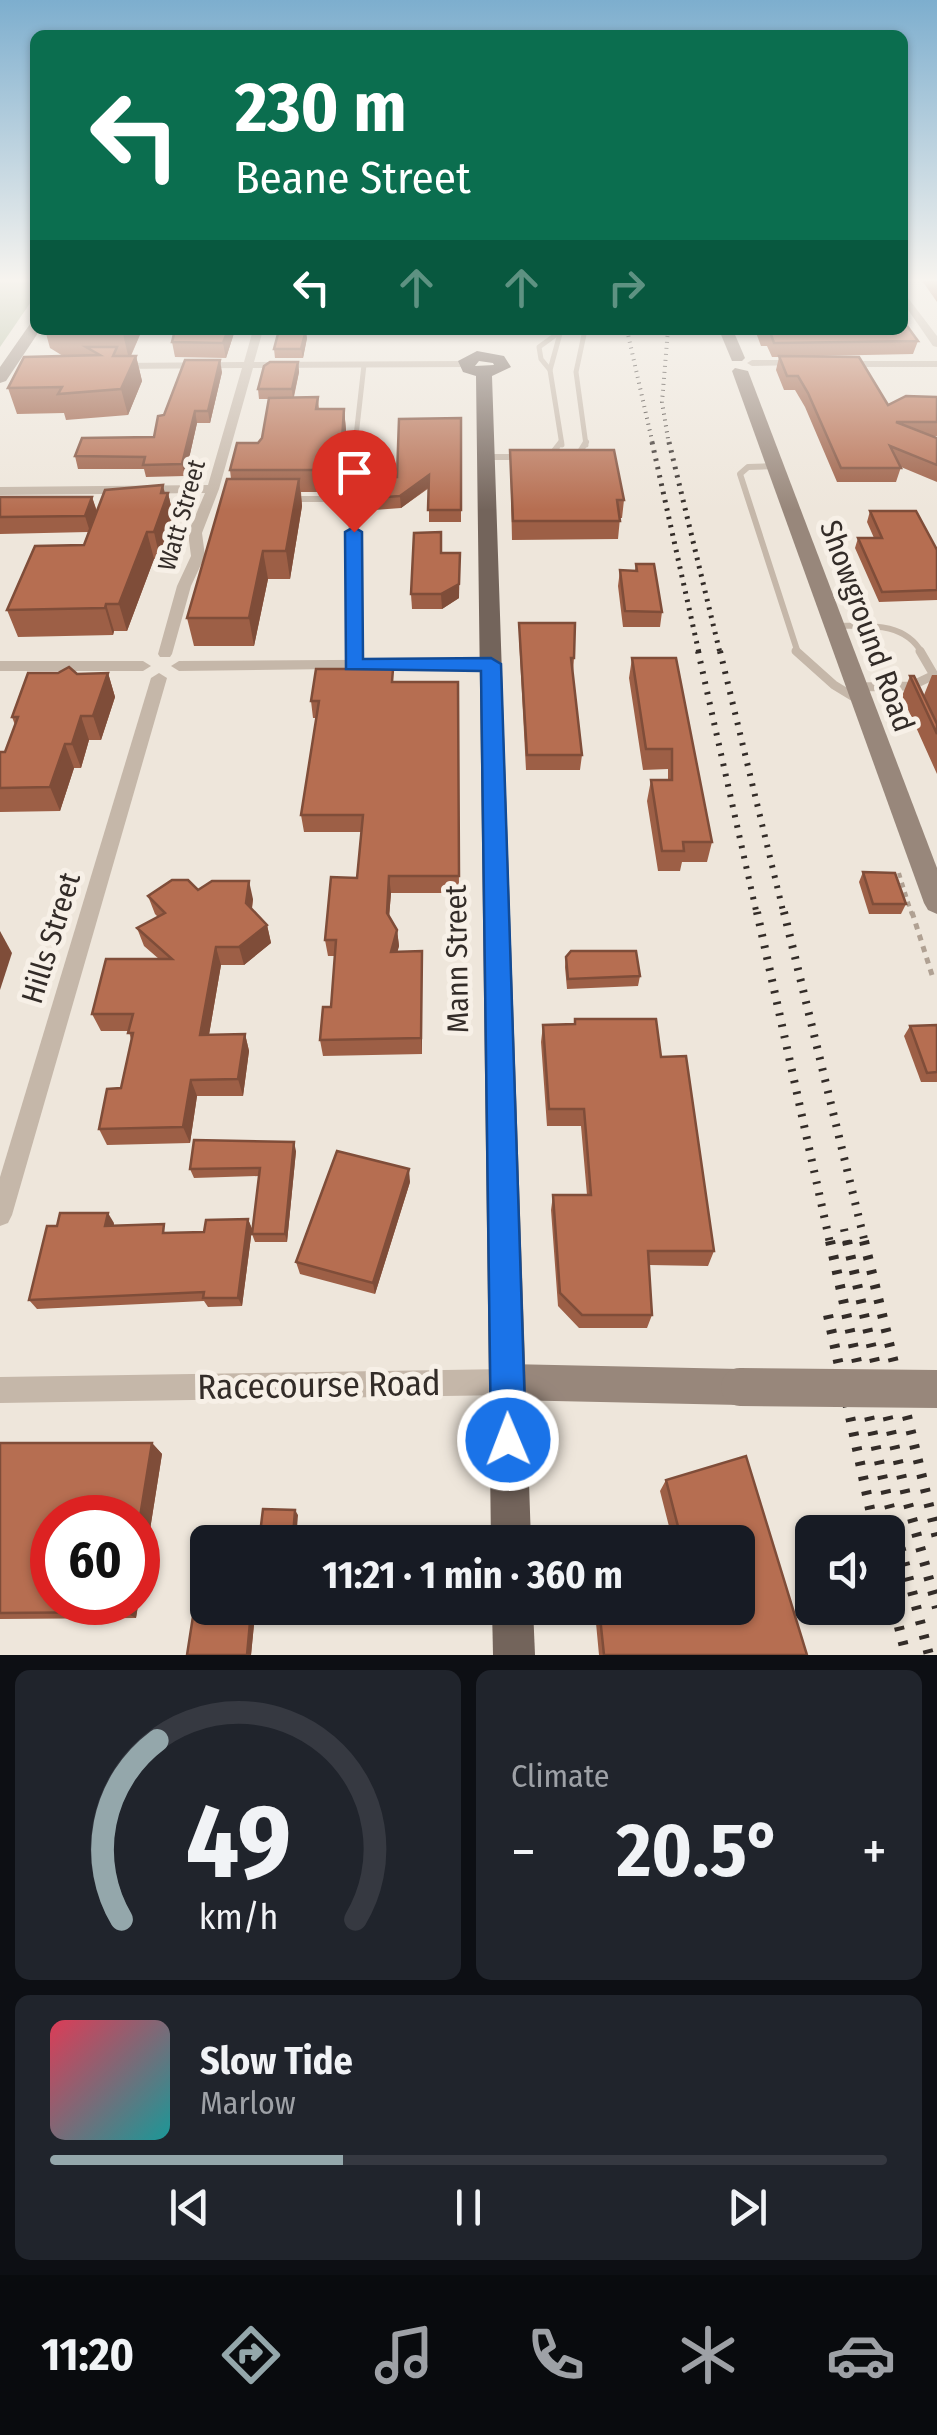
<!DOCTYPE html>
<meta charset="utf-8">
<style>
:root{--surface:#171b24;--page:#20242c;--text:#f1f3f6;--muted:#9ea1a6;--line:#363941;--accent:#94a7ab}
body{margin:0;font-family:"Fira Sans Condensed",sans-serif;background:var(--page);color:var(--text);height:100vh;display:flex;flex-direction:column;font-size:38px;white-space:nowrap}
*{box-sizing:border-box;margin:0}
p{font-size:32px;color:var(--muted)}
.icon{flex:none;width:55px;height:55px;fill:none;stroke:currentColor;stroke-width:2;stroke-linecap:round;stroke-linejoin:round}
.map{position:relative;height:1655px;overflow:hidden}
.sheet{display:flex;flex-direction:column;gap:15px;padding:15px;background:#0d0f14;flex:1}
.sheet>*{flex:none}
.top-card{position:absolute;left:30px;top:30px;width:878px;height:305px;border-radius:15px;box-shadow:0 2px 8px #0004;background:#0b6e4f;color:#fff;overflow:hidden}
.tools{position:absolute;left:795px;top:1515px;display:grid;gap:20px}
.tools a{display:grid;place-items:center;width:110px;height:110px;border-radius:15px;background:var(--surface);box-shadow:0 2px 8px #0004;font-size:50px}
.speed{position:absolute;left:30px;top:1495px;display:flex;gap:20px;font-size:50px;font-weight:700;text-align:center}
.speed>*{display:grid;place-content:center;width:130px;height:130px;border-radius:50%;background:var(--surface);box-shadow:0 2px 8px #0004;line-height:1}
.speed .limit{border:15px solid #d22;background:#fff;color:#111}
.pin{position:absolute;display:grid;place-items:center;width:85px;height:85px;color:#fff;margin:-102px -42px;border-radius:50% 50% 50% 0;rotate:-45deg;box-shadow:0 0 10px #0007}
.pin .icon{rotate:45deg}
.me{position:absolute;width:110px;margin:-55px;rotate:359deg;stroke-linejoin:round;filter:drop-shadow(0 0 8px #0008)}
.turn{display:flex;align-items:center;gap:35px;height:210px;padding:0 40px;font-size:45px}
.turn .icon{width:130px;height:130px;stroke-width:2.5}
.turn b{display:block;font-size:70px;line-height:85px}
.lanes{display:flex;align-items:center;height:95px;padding:0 40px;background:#0003;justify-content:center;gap:50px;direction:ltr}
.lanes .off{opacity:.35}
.big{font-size:75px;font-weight:700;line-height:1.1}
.sheet .card{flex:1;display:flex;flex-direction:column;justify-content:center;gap:15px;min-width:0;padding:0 35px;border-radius:15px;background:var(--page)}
.sheet .dial{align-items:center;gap:0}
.dial svg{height:260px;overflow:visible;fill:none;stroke:var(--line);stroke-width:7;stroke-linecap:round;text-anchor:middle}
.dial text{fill:var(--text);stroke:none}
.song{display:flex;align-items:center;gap:30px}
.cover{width:120px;height:120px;border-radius:15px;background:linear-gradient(135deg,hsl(350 70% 55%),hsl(180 70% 35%))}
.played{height:10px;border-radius:5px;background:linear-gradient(90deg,var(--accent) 35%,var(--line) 35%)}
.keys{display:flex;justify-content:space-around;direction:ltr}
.heat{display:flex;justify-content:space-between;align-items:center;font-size:55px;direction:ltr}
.sheet .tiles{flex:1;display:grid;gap:15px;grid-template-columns:1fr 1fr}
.card:last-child{grid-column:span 2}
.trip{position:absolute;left:190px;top:1525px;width:565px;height:100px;border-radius:15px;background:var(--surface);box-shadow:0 2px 8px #0004;font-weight:700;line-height:100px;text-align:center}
.dock{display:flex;height:160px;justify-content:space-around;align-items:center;background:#090b0e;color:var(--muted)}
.dock .icon{width:70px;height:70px}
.dock .active{color:var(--accent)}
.dock b{font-size:45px;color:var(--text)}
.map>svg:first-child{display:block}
.green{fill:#b0bb9d}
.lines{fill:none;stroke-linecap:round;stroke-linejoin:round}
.path-far1{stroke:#b0a193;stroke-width:4;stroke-dasharray:5 5;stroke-linecap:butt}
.path{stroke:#b0a193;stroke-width:5;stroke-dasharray:6 6;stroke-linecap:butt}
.lane-far2{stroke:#c5b7a9;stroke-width:5}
.lane-far1{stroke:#c5b7a9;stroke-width:6}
.lane{stroke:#c5b7a9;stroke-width:9}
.street{fill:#c5b7a9;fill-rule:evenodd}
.secondary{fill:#98877b;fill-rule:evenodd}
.primary{fill:#73645b;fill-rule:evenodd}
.rail-far4{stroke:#332c28;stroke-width:4;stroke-dasharray:1 5;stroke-linecap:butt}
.rail-far3{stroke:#332c28;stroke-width:5;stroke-dasharray:2.5 6;stroke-linecap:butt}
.rail-far2{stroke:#332c28;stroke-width:6;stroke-dasharray:2.5 8;stroke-linecap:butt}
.rail-far1{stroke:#332c28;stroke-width:8;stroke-dasharray:2.5 9;stroke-linecap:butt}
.rail{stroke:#332c28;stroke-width:10;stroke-dasharray:4 11;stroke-linecap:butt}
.secondary-bridge{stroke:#98877b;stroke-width:38}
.wall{fill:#9d5f46}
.shaded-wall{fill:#7f4d39}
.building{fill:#b66e51;stroke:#7f4d39;stroke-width:2.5}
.route{fill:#1a73e8;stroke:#114b97;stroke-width:2.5}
.labels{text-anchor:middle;stroke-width:10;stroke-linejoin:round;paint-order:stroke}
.far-street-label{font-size:25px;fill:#332c28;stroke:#f7f0e7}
.street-label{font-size:30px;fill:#332c28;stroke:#f7f0e7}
.near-street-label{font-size:35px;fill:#332c28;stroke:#f7f0e7}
</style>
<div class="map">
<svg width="937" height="1655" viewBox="0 0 937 1655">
<rect width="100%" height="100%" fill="#eee6db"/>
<!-- green -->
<polygon class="green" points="0,278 35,281 35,296 0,347"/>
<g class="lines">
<!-- path-far1 -->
<polyline class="path-far1" points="899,873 912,915"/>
<!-- path -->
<polyline class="path" points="912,912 933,978"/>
<!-- lane-far2 -->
<g class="lane-far2">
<polyline points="561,330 550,370 562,445"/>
<polyline points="585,330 576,372 586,445"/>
<polyline points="550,370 541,359 539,347 561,331"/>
<polyline points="355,445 364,365"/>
</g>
<!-- lane-far1 -->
<g class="lane-far1">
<polyline points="578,455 586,442"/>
<polyline points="550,456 561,442"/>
<polyline points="485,457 517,457"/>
<polyline points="776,466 748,467 740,474 798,653"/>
<polyline points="293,499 354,499"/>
<path d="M835,626C867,626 904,621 922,653"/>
<polyline points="353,653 351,484 356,442"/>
</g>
<!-- lane -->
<g class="lane">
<polyline points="353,651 353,665"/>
<polyline points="796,651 834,685 857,699"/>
<polyline points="858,687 911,686 934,675 920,651"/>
</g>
<!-- street -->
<g class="street">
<polygon points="902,290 937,336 937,347 933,346 902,301"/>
<polygon points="253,330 263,330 254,362 465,361 470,364 465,367 253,368 219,489 202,533 205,556 191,586 172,654 170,657 160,657 158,654 177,586 191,556 188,533 205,493 0,495 0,487 208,485 242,368 115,369 110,366 115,363 244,362"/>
<polygon points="802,360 806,361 806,365 752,366 747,363 752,360"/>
<polygon points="937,361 937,367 843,367 838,364 843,361"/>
<polygon points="491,659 496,661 499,664 496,667 179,671 171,666 179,661"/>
<polygon points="0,661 143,661 151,666 143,671 0,671"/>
<polygon points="159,673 167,678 12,1215 8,1223 0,1226 0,1177 151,678"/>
<polygon points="508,1369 517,1373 521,1382 517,1391 508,1395 0,1403 0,1377"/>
</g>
<!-- secondary -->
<g class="secondary">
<polygon points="35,323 35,330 40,330 6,381 0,383 0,367 30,324"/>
<polygon points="719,330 733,330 745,358 742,361 732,361"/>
<polygon points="735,368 748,371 937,868 937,914 928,910 924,903 732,371"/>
<polygon points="508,1364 740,1369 753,1374 758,1387 753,1400 740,1405 508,1400 495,1395 490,1382 495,1369"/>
</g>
<!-- primary -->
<g class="primary">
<path d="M477,351L504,356L511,367L492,376L531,1542H491L476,376L463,372L458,361ZM479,361L493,363L494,365L475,366Z"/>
<polygon points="492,1608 533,1608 535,1655 493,1655"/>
</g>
<!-- rail-far4 -->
<g class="rail-far4">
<polyline points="627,330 653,445"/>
<polyline points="668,330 662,402 669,445"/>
</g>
<!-- rail-far3 -->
<g class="rail-far3">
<polyline points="652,442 699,653"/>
<polyline points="669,442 720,653"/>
</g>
<!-- rail-far2 -->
<g class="rail-far2">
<polyline points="698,651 757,915"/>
<polyline points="720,651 784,915"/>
</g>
<!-- rail-far1 -->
<g class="rail-far1">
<polyline points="757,912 830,1243"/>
<polyline points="784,912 865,1243"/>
<polyline points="844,1229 847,1243"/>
</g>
<!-- rail -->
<g class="rail">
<polyline points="830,1241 887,1497 929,1655"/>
<polyline points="847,1241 907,1500 937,1608"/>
<polyline points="864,1241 937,1538"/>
<polyline points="828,1315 875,1532"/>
<polyline points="888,1583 906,1655"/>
</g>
<!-- secondary-bridge -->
<polyline class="secondary-bridge" points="740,1387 937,1389"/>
</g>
<!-- wall -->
<g class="wall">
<polygon points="924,278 937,278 937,302 923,282"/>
<polygon points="45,330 142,330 131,356 136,356 142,381 128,415 66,420 64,413 17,414 8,388 63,356 50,348"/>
<polygon points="175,330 235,330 226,358 175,357 172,342"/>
<polygon points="755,330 902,330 918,341 913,354 817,356 888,405 937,397 937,436 933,436 937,438 937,482 901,467 896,482 837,482 805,407 795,390 784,390 776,370 779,357 772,357 767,346 761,346"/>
<polygon points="307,338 303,358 275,358 274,349"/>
<polygon points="298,362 299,372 294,397 318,397 319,409 344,409 346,430 342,492 301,492 302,506 290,579 268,579 254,646 194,646 187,618 231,479 230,470 262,438 269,399 259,399 258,389"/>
<polygon points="222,372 210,423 197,423 185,476 146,477 144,469 78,469 75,456 154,437 164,415"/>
<polygon points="461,418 461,522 429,522 429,488 401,508 361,511 360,499 397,477"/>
<polygon points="510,450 624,500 622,518 620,518 618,539 512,540"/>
<polygon points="165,493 168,493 174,519 160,559 154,559 127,631 114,631 113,635 18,637 7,610 84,545 88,532 0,534 0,497 92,497 97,511"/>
<polygon points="870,511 937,550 937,600 879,602 855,548 858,538 874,538 867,522"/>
<polygon points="441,553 459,598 442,609 412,609 411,594"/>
<polygon points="636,564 662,612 660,627 623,627 618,586 620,570 635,571"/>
<polygon points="519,623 574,658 573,673 582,755 580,770 526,770 519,638"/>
<polygon points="632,658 712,842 707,862 682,862 680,871 658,871 647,801 651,780 668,780 668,769 643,770 629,678"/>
<polygon points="108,673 115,697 101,740 89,740 81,768 74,768 60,811 0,812 0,752 5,752 15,725 12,717 77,674"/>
<polygon points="932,675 937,675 937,774 902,696 910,676 924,695"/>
<polygon points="394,682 458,682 459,893 391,893 389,917 397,930 399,946 397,952 422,968 422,1054 323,1056 320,1040 331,1007 335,956 328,956 325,940 357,878 361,832 304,832 301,815 317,718 313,718 311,701"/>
<polygon points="863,872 906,904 901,914 869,914 859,882"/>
<polygon points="198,890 253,899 252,909 267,925 271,943 244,965 221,965 209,1035 245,1034 249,1051 243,1096 197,1096 190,1143 107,1145 99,1129 121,1088 131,1040 129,1031 101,1031 92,1014 159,959 144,946 137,928 158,917 155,914 148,896"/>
<polygon points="566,957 640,976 638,986 567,989 565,967"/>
<polygon points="543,1025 661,1057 714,1251 708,1266 649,1265 652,1315 647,1328 579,1328 558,1306 551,1210 553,1195 587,1195 581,1126 547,1126 541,1042"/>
<polygon points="937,1025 937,1082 921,1082 904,1036 910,1026"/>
<polygon points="296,1151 287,1242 255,1242 252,1234 259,1176 194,1178 190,1169"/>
<polygon points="410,1182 375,1294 300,1274 296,1262"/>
<polygon points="248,1219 252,1229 242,1306 208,1307 204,1301 37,1309 29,1300 114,1223 114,1225 169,1233 204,1232"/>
<polygon points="0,1443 152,1443 162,1454 136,1618 0,1619"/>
<polygon points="746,1456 807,1655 599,1655 596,1623 600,1617 691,1616 689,1608 738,1608 738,1542 673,1542 660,1491 666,1480"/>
<polygon points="225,1608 332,1608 331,1613 255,1614 251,1655 187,1655"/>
</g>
<!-- shaded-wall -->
<g class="shaded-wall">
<polygon points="125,330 142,330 129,359 123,334"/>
<polygon points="228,330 235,330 226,358 223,343"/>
<polygon points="306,330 307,338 303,358 301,349"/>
<polygon points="136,356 142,381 128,415 121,389"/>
<polygon points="220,360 222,372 210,423 208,411"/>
<polygon points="298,362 299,372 293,399 292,389"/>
<polygon points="344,409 346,430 342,492 340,470"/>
<polygon points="195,411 197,423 185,476 182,464"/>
<polygon points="429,475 429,487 401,508 400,496"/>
<polygon points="299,479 302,506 290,579 286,551"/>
<polygon points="163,485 166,498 168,493 174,519 160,559 154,532"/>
<polygon points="92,497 97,513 90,532 85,516"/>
<polygon points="147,532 154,559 127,631 119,604"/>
<polygon points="263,551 268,579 254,646 249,618"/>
<polygon points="460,553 459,598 442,609 441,594"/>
<polygon points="106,604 114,631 113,635 105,608"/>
<polygon points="108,673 115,697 101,740 93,716"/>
<polygon points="81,716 89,740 81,768 72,744"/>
<polygon points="65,744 74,768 60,811 50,787"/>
<polygon points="389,876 391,893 388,930 387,913"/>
<polygon points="249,881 253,899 250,921 246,903"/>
<polygon points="267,925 271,943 244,965 239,947"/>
<polygon points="397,930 399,946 393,968 391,952"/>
<polygon points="0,931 12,953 0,990"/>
<polygon points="216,947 221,965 206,1052 200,1035"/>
<polygon points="422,951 422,1054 421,1038"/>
<polygon points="245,1034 249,1051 243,1096 238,1079"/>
<polygon points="191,1080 197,1096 190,1143 183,1127"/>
<polygon points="294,1142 296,1151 287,1242 285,1234"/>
<polygon points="409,1169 410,1182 375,1294 373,1283"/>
<polygon points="108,1213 114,1223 111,1235 105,1226"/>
<polygon points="248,1219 252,1229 242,1306 238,1298"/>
<polygon points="152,1443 162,1454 136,1618 124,1612 126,1602 138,1602 138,1529"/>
<polygon points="295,1510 298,1515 296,1541 293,1537"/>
<polygon points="251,1611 255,1614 251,1655 247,1655"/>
</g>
<!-- building -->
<g class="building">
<polygon points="902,319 918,341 774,343 770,332 764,332 763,330 902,330"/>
<polygon points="55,330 125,330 123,334 62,334"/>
<polygon points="175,330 228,330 223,343 172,342"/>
<polygon points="279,330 306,330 301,349 274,349"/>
<polygon points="86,347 117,347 113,356 136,356 121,389 58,394 62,387 8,388 24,357 100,355"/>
<polygon points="779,356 859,357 888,405 906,396 937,397 937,422 896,422 937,438 937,465 890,446 901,468 841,468 808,393 798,376 787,376"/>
<polygon points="185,360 220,360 208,411 195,411 182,464 143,465 145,457 75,456 82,438 154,437 158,416 164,415"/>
<polygon points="270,362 298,362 292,389 258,389 264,366"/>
<polygon points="318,397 316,409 344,409 340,470 230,470 237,443 258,443 262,438 269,398"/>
<polygon points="461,418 461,510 428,510 429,475 400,496 360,499 361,477 397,477 399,419"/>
<polygon points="510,450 614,450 624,500 617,500 620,521 513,521"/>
<polygon points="227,479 299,479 286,551 263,551 249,618 187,618"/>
<polygon points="163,485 161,493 168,493 154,532 147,532 119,604 106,604 105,608 7,610 35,546 84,545 105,490"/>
<polygon points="0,497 92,497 85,516 0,517"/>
<polygon points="870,511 916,511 937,550 937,590 882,592 858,538 882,538"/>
<polygon points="441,532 441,553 460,553 459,584 441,594 411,594 414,533"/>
<polygon points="636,564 654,564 662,612 625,611 620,570 637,571"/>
<polygon points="519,623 575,623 574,658 571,658 582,755 527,755"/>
<polygon points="632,658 676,658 712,842 683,842 684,851 662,851 651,780 672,780 672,749 646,749"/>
<polygon points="69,667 77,674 108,673 93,716 81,716 72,744 65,744 50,787 0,788 0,752 5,752 18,717 12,717 28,673 58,673"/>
<polygon points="316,669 393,669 392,682 458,682 459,876 389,876 387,913 397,930 391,952 422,951 421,1038 320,1040 323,1007 331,1007 336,940 325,940 331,877 357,878 363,815 301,815 319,701 311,701"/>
<polygon points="910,676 914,676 937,724 937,734"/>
<polygon points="863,872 895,873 906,904 873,904"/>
<polygon points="172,880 188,880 198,890 212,881 249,881 246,903 267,925 239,947 216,947 200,1035 245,1034 238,1079 191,1080 183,1127 99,1129 107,1089 121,1088 133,1033 128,1033 133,1014 92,1014 106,959 172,959 137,928 165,913 148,896"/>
<polygon points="571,951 636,951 640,976 568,979 566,957"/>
<polygon points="575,1019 656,1019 661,1057 686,1056 714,1251 648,1251 652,1315 582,1315 560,1293 553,1195 591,1195 584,1109 549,1109 543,1025 575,1024"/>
<polygon points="937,1025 937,1072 927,1073 910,1026"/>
<polygon points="194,1140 294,1142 285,1234 252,1234 260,1168 190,1169"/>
<polygon points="337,1151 409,1169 373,1283 296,1262"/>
<polygon points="60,1213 108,1213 105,1226 164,1224 163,1233 204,1232 206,1220 248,1219 238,1298 203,1298 204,1292 29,1300 47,1226 57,1226"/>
<polygon points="0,1443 152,1443 138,1529 138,1518 52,1518 52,1602 126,1602 124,1612 0,1613"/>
<polygon points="746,1456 807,1655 604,1655 600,1617 701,1616 698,1608 738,1608 738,1542 682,1542 666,1480"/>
<polygon points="263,1509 295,1510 293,1537 334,1536 333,1542 259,1542"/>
<polygon points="225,1608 329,1608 329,1609 251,1611 247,1655 187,1655 194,1610"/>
</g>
<!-- sky -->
<linearGradient id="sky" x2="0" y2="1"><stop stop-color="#7daece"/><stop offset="0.55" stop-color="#f7f4ef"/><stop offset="1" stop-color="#f7f4ef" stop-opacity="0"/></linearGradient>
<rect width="937" height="510" fill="url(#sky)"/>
<!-- route -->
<polygon class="route" points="354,527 362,532 363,659 491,658 501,664 526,1440 521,1452 508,1457 496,1452 491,1440 481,671 346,669 345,532"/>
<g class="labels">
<!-- far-street labels -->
<g class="far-street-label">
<text transform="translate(181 515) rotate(-74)" y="9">Watt Street</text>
</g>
<!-- street labels -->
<g class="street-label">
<text transform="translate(867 626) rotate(70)" y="10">Showground Road</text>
<text transform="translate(51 938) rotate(-73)" y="10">Hills Street</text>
<text transform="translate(457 959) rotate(-91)" y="10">Mann Street</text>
</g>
<!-- near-street labels -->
<g class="near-street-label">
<text transform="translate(319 1385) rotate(-1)" y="12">Racecourse Road</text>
</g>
</g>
</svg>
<div class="tools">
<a><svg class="icon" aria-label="sound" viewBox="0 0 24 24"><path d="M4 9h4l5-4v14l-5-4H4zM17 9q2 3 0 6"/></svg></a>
</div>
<div class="speed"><div class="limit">60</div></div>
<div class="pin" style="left:354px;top:532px;background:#d93025"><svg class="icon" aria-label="arrive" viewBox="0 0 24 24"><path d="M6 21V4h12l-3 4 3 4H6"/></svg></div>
<svg class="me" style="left:508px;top:1440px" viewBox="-20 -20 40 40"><circle r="17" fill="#1a73e8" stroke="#fff" stroke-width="3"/><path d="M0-11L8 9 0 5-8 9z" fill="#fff"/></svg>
<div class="trip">11:21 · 1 min · 360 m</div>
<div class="top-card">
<div class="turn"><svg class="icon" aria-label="left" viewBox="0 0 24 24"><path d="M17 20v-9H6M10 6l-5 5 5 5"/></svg><div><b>230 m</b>Beane Street</div></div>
<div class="lanes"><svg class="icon" aria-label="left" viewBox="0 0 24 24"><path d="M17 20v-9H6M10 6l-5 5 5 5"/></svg><svg class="icon off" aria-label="ahead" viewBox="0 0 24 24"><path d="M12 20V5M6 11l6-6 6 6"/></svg><svg class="icon off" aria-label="ahead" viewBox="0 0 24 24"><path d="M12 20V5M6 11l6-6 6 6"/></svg><svg class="icon off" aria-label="right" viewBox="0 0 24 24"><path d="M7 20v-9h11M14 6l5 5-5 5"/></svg></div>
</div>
</div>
<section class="sheet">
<div class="tiles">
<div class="card dial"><svg viewBox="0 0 100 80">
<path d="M14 69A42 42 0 1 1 86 69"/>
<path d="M14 69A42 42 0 0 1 25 14" stroke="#94a7ab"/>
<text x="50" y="56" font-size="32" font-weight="700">49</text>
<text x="50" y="72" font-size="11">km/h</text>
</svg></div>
<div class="card"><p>Climate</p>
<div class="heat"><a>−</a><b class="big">20.5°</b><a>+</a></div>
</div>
<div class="card">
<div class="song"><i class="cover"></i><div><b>Slow Tide</b><p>Marlow</p></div></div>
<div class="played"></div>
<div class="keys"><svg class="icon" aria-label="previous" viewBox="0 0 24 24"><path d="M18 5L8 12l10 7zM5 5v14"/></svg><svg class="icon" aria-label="pause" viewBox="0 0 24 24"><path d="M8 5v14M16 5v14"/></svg><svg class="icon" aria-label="next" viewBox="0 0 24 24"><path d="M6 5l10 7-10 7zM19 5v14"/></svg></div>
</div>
</div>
</section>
<nav class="dock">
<b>11:20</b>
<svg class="icon active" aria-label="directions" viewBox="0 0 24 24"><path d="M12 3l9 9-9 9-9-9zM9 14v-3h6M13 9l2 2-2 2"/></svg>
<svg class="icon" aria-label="music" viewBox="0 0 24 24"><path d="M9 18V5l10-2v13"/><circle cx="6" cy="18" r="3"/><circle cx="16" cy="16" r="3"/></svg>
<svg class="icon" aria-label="phone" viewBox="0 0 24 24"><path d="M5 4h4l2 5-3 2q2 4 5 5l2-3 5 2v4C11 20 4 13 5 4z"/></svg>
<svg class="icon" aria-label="climate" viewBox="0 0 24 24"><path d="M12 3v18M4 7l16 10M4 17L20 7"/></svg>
<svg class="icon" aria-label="car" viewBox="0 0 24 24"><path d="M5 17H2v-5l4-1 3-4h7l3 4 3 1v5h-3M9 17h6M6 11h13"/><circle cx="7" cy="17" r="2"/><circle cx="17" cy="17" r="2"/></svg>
</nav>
